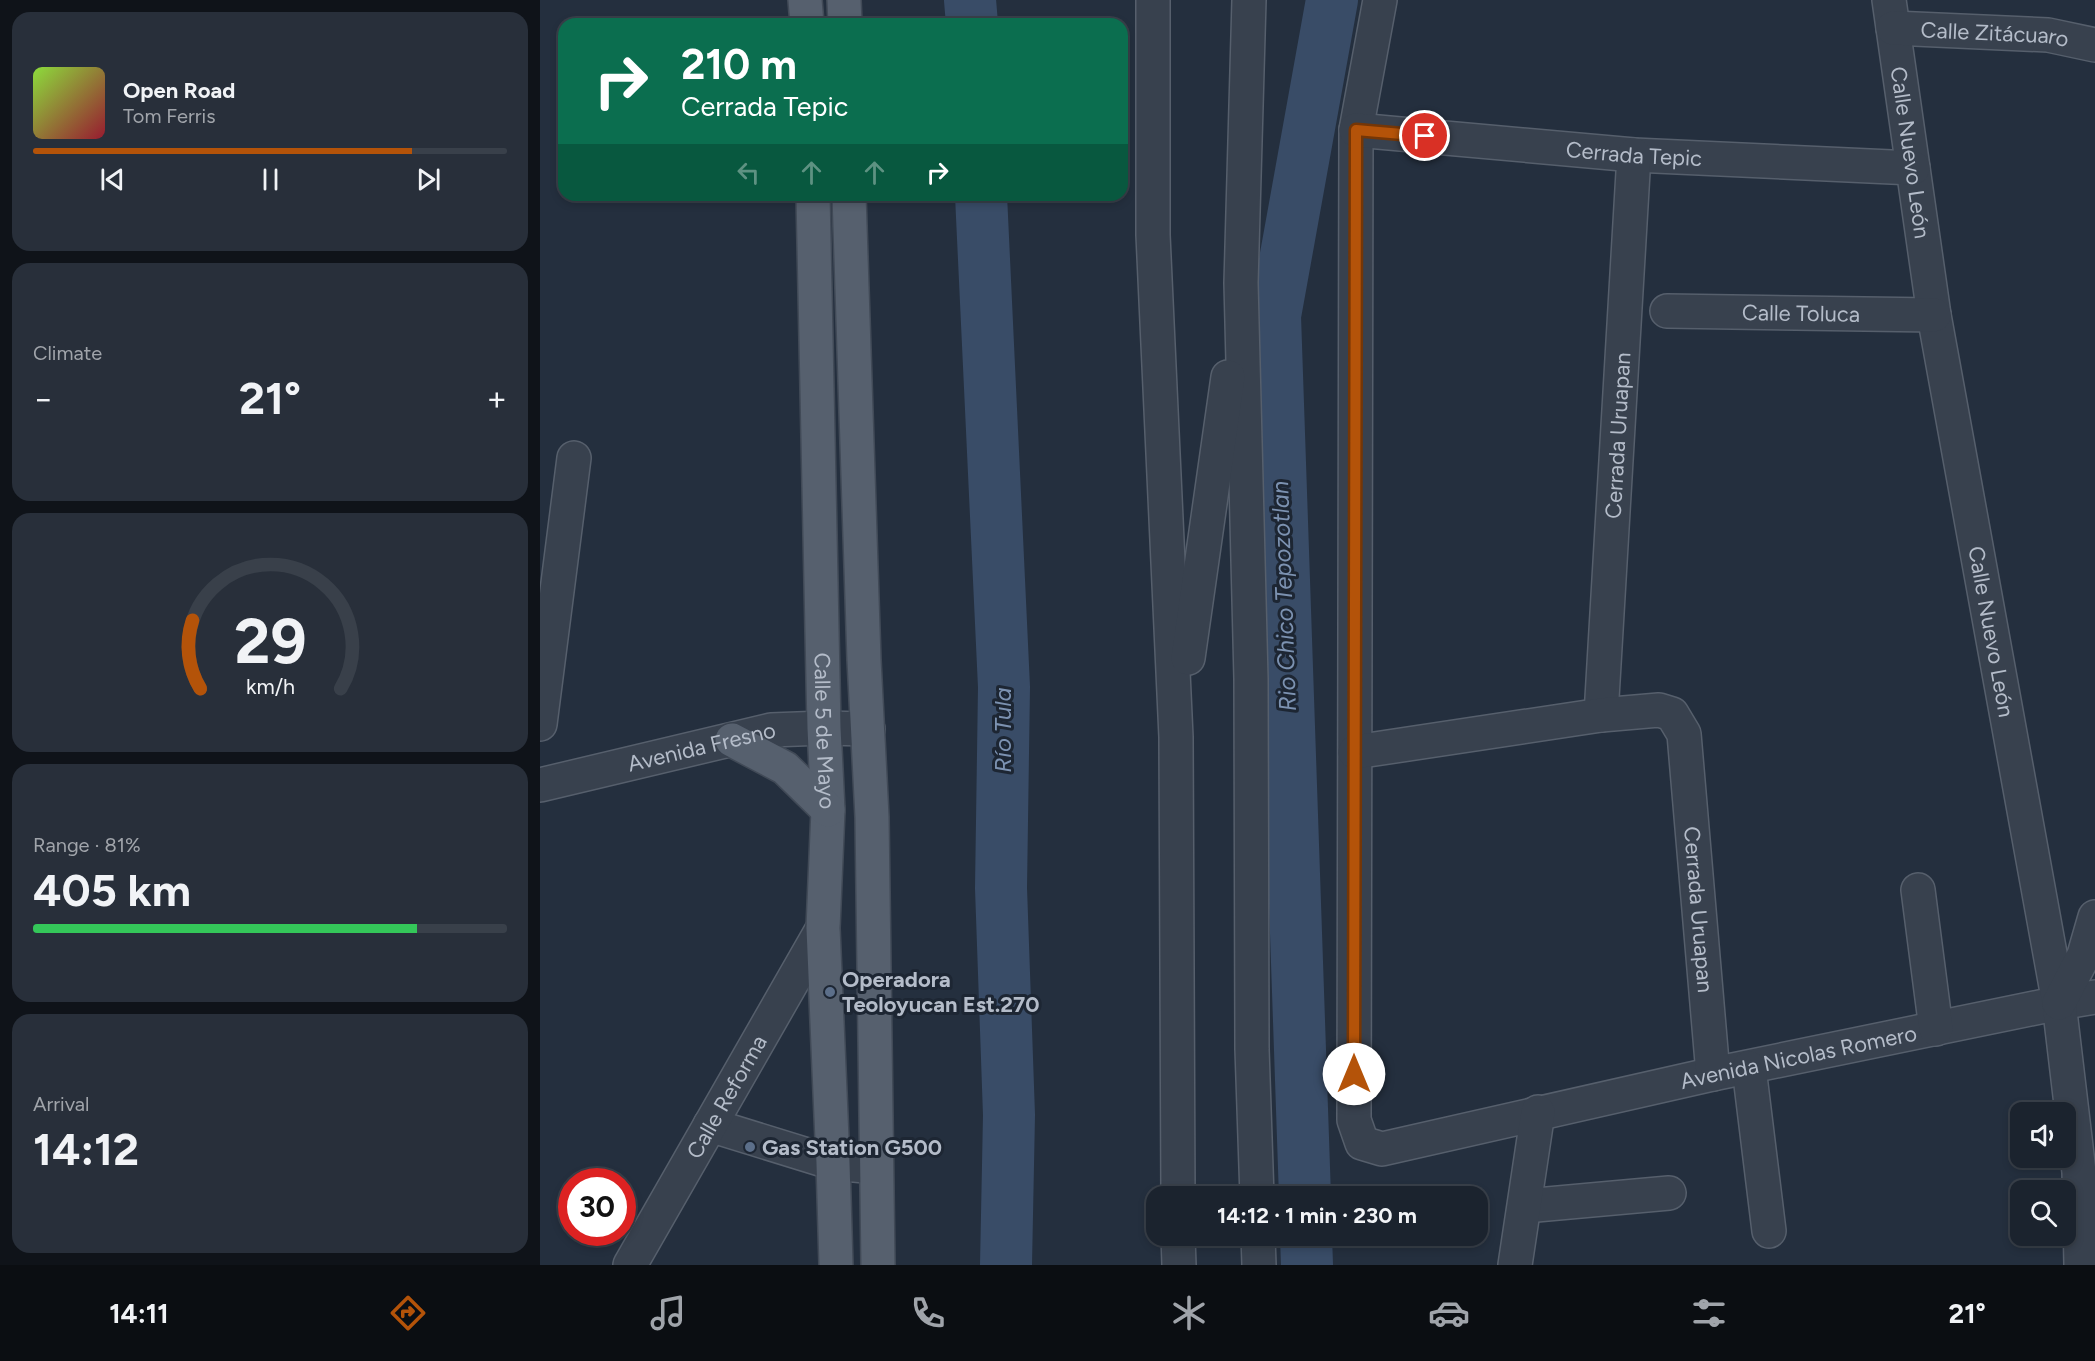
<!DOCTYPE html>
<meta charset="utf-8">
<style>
:root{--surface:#1b232e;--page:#282f3a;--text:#f1f3f6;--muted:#a0a4aa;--line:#39404a;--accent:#b45309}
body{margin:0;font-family:Figtree,sans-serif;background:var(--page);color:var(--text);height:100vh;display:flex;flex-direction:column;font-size:22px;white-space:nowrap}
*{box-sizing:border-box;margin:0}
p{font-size:20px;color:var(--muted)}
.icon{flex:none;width:33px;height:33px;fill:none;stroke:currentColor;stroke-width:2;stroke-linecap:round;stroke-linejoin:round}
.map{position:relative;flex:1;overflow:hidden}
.panel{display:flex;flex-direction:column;gap:12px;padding:12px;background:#0f1319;width:540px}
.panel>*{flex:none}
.banner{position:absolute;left:18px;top:18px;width:570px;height:183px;border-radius:18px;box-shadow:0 3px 9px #0003,0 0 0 2px var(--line);background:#0b6e4f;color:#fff;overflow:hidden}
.tools{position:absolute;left:1470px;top:1102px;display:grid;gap:12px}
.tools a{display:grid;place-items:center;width:66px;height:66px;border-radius:12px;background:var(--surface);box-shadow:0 3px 9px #0003,0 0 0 2px var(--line);font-size:30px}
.speed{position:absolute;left:18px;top:1168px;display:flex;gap:12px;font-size:30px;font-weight:700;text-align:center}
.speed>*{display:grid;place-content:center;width:78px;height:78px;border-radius:50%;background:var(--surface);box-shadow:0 3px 9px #0003,0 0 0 2px var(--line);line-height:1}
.speed .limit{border:9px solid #d22;background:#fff;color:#111}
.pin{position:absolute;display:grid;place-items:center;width:51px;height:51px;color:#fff;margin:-26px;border:3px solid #fff;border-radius:50%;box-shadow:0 2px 6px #0007}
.me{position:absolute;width:66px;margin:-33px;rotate:0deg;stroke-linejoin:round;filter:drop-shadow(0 0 4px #0008)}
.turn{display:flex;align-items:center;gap:21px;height:126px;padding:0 24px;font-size:27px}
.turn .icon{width:78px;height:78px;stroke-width:2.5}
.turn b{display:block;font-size:42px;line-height:51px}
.lanes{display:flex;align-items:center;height:57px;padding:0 24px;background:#0003;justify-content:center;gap:30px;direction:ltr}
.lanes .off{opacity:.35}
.big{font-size:45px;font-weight:700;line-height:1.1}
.panel .tile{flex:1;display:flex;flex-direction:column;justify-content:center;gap:9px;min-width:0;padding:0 21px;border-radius:18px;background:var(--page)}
.panel .dial{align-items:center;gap:0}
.dial svg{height:156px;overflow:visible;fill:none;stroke:var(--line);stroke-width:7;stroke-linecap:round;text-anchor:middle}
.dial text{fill:var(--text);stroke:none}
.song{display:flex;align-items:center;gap:18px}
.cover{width:72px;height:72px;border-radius:9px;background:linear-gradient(135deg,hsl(90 70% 55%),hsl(350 70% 35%))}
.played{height:6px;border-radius:3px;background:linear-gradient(90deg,var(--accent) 80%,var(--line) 80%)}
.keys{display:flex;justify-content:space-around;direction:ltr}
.heat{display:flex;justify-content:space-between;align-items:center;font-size:33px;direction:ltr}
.charge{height:9px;border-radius:4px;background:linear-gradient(90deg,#34c759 81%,var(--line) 0)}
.trip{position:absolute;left:606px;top:1186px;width:342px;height:60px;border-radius:18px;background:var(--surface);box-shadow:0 3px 9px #0003,0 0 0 2px var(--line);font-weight:700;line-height:60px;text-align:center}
.tab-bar{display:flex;height:96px;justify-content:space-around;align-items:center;background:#0b0e12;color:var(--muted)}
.tab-bar .icon{width:42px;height:42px}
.tab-bar .on{color:var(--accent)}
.tab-bar b{font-size:27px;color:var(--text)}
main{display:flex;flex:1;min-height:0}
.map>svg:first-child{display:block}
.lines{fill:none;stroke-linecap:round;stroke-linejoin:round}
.river{stroke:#394c67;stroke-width:52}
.minor-casing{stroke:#565f6c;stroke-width:36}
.major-casing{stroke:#414a57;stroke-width:36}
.minor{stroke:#38414e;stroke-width:33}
.major{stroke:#56606e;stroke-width:33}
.route-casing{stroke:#753606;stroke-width:15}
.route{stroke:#b45309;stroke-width:10}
.service-dot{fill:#5c6f8a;stroke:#1d2633;stroke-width:2}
.labels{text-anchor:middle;stroke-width:6;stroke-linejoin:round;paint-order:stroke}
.street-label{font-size:22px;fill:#b4bcc9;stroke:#1d2633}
.poi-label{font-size:22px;font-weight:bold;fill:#b4bcc9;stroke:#1d2633;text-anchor:start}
.water-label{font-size:24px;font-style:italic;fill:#7c92b1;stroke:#1d2633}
</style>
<main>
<section class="panel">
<div class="tile">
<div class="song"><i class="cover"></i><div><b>Open Road</b><p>Tom Ferris</p></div></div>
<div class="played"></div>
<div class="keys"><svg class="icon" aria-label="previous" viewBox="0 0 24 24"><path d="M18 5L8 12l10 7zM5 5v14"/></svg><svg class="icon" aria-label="pause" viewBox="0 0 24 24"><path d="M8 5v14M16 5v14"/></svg><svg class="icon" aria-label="next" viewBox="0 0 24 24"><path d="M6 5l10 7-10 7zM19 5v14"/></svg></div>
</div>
<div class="tile"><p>Climate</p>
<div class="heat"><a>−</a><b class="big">21°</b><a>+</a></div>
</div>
<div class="tile dial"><svg viewBox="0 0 100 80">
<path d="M14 69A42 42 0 1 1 86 69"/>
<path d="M14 69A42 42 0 0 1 10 34" stroke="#b45309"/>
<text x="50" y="56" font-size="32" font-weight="700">29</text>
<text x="50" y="72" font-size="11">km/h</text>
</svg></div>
<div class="tile"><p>Range · 81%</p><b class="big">405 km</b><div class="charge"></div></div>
<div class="tile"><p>Arrival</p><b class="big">14:12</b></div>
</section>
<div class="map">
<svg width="1555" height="1265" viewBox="0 0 1555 1265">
<rect width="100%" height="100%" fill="#242f3e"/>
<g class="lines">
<!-- river -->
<g class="river">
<polyline points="430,0 432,24"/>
<polyline points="441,195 464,687 461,888 469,1115 466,1265"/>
<polyline points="765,1197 735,316 792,0"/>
<polyline points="766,1236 767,1265"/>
</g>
<!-- minor casing -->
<g class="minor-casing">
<g id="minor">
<polyline points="613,0 613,235 636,737 638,1197"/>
<polyline points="709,0 701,283 711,679 712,1049 717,1197"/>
<path id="s1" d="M840,0L816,130L814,1120L822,1143L842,1149L1173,1074L1519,1003L1555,997"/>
<path id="s2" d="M1349,0L1394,315L1519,1003L1539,1172L1541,1265"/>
<path id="s3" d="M1353,28L1508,35L1555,45"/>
<path id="s4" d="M816,130L1094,155L1373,168"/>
<path id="s5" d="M1127,311L1394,315"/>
<polyline points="648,658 688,377"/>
<path id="s6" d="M1061,715L1094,155"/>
<polyline points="0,724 34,458"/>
<path id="s7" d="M815,752L1061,715L1119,710L1132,714L1144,734L1173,1074"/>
<path id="s8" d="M0,785L231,730L284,728L328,729"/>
<polyline points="1378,890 1396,1029"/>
<polyline points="1519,1003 1544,955 1555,917"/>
<polyline points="1209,1068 1229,1231"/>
<polyline points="170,1125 293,1163 336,1167"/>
<polyline points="985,1206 1129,1193"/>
<polyline points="638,1236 639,1265"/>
<polyline points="718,1236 719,1265"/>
<path id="s9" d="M90,1265L283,928"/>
<polyline points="975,1265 998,1112"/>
</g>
</g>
<!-- major casing -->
<g class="major-casing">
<g id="major">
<polyline points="265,0 267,24"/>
<polyline points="304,0 305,24"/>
<path id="s10" d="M273,195L284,728L288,810L283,928L293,1163L296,1265"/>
<polyline points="309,195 324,660 332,817 338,1265"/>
<polyline points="192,740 245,768 288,810"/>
</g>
</g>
<!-- minor -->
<use href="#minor" class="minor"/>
<!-- major -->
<use href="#major" class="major"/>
</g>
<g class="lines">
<!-- route casing -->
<g class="route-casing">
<polyline id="route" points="814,1074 816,130 885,136"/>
</g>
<!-- route -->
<use href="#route" class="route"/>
</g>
<!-- markers -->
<g class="service-dot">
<circle cx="290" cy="992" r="6"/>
<circle cx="210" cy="1147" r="6"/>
</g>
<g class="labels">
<!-- street labels -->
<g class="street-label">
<text dy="8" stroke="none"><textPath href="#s3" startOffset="102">Calle Zitácuaro</textPath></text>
<text dy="8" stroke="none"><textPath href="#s4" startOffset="279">Cerrada Tepic</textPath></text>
<text dy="8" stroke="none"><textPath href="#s2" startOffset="154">Calle Nuevo León</textPath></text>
<text dy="8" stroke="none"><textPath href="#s5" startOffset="134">Calle Toluca</textPath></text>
<text dy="8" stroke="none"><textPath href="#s6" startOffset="280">Cerrada Uruapan</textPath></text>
<text dy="8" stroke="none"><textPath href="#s2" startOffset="640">Calle Nuevo León</textPath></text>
<text dy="8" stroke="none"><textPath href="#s10" startOffset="536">Calle 5 de Mayo</textPath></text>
<text dy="8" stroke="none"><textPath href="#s8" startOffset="166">Avenida Fresno</textPath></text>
<text dy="8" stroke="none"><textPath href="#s7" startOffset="520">Cerrada Uruapan</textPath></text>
<text dy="8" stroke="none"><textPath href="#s1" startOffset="1594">Avenida Nicolas Romero</textPath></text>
<text dy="8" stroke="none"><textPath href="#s9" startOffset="194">Calle Reforma</textPath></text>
</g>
<!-- poi labels -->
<g class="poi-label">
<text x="302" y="987">Operadora<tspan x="302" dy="25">Teoloyucan Est.270</tspan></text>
<text x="222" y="1155">Gas Station G500</text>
</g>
<!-- water labels -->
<g class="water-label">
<text transform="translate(744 596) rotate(-92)" y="8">Rio Chico Tepozotlan</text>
<text transform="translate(463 730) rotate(-90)" y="8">Río Tula</text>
</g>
</g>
</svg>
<div class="tools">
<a><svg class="icon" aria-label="sound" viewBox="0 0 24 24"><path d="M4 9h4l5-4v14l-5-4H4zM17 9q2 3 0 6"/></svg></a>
<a><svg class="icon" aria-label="search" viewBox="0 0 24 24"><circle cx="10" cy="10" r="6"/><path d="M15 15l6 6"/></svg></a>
</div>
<div class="speed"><div class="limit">30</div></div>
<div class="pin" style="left:885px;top:136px;background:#d93025"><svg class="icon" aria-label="arrive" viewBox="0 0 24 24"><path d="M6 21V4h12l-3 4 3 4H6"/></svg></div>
<svg class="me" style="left:814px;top:1074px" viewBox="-20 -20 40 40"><circle r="19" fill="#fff"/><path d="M0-13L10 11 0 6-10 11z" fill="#b45309"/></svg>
<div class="trip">14:12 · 1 min · 230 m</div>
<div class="banner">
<div class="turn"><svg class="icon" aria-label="right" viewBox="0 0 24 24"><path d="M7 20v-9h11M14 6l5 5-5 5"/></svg><div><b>210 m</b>Cerrada Tepic</div></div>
<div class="lanes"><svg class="icon off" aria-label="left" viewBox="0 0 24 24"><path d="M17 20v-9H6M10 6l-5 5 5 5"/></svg><svg class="icon off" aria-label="ahead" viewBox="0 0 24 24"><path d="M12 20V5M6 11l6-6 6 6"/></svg><svg class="icon off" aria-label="ahead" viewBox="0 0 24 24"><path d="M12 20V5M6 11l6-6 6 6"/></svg><svg class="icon" aria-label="right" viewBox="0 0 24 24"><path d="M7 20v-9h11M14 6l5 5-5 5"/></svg></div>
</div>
</div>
</main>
<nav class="tab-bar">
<b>14:11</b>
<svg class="icon on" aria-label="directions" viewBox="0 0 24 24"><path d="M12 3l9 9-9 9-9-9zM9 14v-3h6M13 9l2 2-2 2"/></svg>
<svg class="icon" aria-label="music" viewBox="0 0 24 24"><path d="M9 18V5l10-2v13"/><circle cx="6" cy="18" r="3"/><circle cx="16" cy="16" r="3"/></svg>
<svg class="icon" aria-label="phone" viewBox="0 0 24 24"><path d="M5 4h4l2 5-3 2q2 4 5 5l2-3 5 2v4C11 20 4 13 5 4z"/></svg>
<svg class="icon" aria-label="climate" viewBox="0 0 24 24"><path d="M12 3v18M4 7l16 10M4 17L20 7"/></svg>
<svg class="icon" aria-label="car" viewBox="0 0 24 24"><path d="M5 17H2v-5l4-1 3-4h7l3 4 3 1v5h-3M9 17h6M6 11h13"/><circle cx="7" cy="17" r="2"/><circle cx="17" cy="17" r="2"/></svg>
<svg class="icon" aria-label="filters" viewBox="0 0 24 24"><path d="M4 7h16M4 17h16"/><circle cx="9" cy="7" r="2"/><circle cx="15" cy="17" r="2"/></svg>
<b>21°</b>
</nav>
